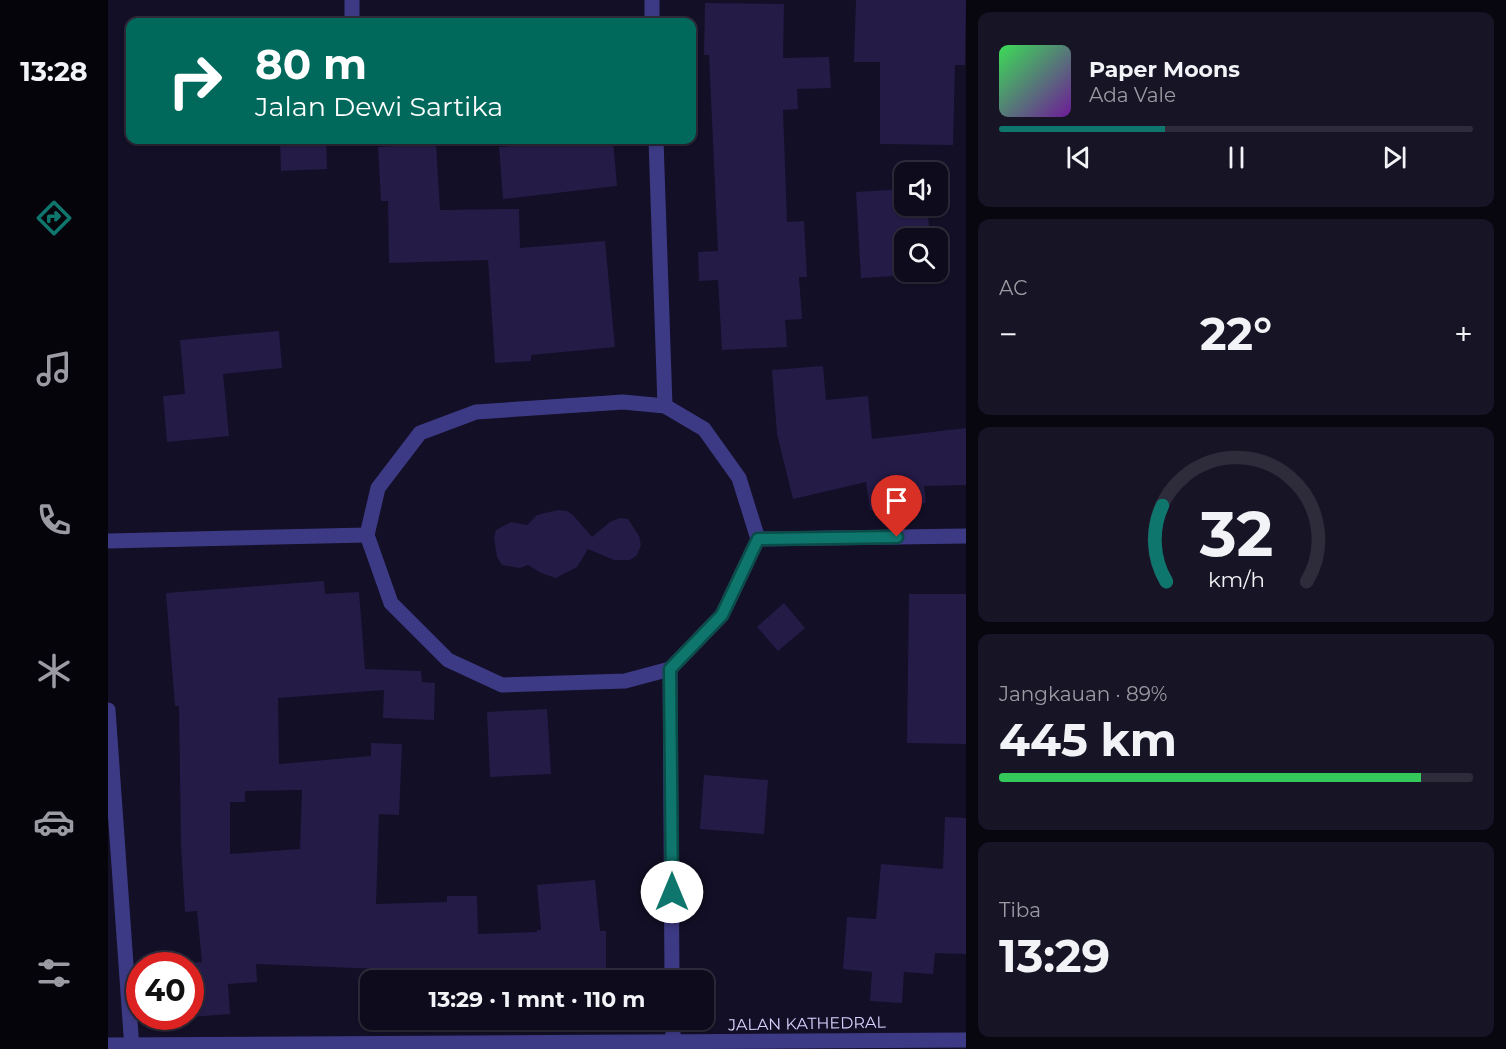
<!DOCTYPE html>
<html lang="id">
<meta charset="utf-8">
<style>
:root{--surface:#0e0b1c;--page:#171425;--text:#f1f3f6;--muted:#9b9ba3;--line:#2e2b3b;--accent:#0f766e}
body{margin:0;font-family:Montserrat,sans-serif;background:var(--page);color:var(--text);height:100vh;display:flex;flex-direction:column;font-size:22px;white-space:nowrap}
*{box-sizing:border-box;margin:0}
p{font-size:20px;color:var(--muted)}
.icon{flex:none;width:33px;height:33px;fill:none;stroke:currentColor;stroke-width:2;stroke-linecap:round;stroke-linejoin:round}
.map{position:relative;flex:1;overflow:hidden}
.details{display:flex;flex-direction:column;gap:12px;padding:12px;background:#08060f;width:540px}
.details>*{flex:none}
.hud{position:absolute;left:18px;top:18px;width:570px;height:126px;border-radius:12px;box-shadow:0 2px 4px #0004,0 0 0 2px var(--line);background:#00695c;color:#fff;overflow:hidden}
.tools{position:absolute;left:786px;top:162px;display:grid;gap:12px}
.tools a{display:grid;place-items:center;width:54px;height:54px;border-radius:12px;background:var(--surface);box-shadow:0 2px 4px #0004,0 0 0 2px var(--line);font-size:30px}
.speed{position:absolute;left:18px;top:952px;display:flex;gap:12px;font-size:30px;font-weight:700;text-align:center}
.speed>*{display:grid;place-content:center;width:78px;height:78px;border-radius:50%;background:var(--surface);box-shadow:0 2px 4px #0004,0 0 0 2px var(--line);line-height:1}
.speed .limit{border:9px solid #d22;background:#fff;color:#111}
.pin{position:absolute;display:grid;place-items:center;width:51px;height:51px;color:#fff;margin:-62px -26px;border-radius:50% 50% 50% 0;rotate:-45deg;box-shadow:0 0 6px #0007}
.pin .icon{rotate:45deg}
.me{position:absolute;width:66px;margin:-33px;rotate:0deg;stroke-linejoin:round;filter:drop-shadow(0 0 4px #0008)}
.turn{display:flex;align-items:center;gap:21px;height:126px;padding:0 30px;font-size:27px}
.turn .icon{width:78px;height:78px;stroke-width:2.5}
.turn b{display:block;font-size:42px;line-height:51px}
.big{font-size:45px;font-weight:700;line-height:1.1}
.details .widget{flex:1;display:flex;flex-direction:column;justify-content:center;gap:9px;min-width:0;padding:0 21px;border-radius:12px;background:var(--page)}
.details .dial{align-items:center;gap:0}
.dial svg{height:156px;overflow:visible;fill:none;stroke:var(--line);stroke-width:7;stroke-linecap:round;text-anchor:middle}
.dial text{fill:var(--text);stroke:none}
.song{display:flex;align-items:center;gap:18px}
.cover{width:72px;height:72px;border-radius:9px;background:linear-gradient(135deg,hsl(130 70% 55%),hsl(280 70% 35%))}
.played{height:6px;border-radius:3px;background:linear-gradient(90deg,var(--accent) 35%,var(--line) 35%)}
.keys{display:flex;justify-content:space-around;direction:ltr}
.heat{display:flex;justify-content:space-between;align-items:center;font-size:33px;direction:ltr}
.charge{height:9px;border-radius:4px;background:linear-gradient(90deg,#34c759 89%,var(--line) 0)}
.trip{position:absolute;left:252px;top:970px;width:354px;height:60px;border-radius:12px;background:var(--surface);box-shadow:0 2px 4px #0004,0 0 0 2px var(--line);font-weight:700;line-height:60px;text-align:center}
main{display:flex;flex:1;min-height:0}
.tab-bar{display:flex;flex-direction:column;width:108px;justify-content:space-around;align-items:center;background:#06040b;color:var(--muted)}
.tab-bar .icon{width:42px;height:42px}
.tab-bar .active{color:var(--accent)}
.tab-bar b{font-size:27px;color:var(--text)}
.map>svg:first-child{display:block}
.building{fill:#241b47;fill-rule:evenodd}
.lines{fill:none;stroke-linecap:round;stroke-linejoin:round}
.minor{stroke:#3d3a85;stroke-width:15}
.route-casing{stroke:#0a4d48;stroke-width:15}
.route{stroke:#0f766e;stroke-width:10}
.labels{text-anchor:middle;stroke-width:6;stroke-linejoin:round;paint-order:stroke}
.street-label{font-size:16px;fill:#d9d4ff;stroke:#130f26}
</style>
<main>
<nav class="tab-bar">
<b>13:28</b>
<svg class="icon active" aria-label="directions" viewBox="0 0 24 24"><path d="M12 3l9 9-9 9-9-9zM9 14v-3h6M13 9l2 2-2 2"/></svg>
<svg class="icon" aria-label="music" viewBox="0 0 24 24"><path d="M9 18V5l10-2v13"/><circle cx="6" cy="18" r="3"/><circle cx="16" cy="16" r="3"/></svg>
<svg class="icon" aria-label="phone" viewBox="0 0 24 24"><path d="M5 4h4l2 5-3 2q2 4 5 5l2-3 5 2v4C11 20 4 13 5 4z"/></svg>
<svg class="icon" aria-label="climate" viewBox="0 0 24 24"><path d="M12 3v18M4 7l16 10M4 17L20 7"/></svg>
<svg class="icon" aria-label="car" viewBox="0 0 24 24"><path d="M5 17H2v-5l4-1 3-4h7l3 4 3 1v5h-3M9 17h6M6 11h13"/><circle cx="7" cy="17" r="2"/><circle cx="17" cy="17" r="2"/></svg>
<svg class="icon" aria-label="filters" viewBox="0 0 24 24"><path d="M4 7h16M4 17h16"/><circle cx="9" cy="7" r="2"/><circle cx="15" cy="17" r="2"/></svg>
</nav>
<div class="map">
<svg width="858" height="1049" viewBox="0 0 858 1049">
<rect width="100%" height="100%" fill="#130f26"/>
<!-- building -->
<g class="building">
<polygon points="748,0 858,0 857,65 847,65 845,145 772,144 772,62 746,62"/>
<polygon points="597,3 676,4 675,58 721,57 723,88 689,89 690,109 675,110 679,222 696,221 699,277 691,277 694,319 677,320 679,347 614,350 610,280 591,281 590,252 610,251 601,55 596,55"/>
<polygon points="172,140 218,140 219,169 173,171"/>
<polygon points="475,140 505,140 509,186 395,199 391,147"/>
<polygon points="328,143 332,210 411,209 412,248 497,241 507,347 423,355 423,361 387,363 380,260 281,263 280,201 273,201 270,147"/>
<polygon points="796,189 796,206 830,206 830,198 830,215 820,216 822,238 796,238 796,272 824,272 824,274 753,278 748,192"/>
<polygon points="171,331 174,368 115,374 121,436 59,442 55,396 77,394 72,340"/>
<polygon points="715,366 718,400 760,396 764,439 858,428 858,485 816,486 818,503 762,510 758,482 685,499 669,434 664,370"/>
<polygon points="450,510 459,511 465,515 484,537 502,522 512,518 520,519 531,536 533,545 529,555 522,560 506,560 480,549 469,567 448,578 433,573 420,565 412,568 394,565 389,557 386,538 388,530 403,522 419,525 429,515"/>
<path d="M216,581L217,594L251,592L257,669L313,671L314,682L327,683L326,720L275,718L276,690L170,698L171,764L263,756V743L294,744L291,815L271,814L268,904L339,902V896H369L370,934L429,932V930H433L429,885L487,880L492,931H498V981H273V969L148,964L149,982L120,984L122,1014L82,1017V963L94,962L89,911L77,912L73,845L71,706H67L58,593ZM194,790L192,849L122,854V802H137V791Z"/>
<polygon points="801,594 858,594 858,744 799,743"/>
<polygon points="676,603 697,628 670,651 649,627"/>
<polygon points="439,709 443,774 382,777 379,712"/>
<polygon points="596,775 660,780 656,834 592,829"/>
<polygon points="837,817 858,818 858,954 827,953 825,974 796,972 794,1003 762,1001 764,972 735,969 739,917 768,919 773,864 835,869"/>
</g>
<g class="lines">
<!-- minor -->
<g class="minor">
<polyline points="544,0 544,22"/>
<polyline points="244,22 244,0"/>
<polyline points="548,140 557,406"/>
<polygon points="515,402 557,406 596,429 631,478 650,539 614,615 562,669 517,681 394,685 340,660 283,603 259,535 270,488 312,433 368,412"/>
<polyline points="650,539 858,536"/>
<polyline points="0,541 259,535"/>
<polyline points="562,669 564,981"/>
<polyline points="0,710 24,1049"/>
<polyline points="565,1020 565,1040 570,1049"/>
<polyline points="0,1045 858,1040"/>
</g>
</g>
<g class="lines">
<!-- route casing -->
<g class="route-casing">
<polyline id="route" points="564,892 562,669 614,615 650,539 789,537"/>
</g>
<!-- route -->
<use href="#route" class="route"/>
</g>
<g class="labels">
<!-- street labels -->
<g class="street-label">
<text transform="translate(699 1023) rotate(-1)" y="6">JALAN KATHEDRAL</text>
</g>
</g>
</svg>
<div class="tools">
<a><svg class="icon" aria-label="sound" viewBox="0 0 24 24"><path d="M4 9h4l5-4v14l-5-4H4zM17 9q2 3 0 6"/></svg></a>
<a><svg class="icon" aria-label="search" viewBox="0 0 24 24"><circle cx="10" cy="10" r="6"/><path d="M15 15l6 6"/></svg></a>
</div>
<div class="speed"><div class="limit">40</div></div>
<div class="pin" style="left:789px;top:537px;background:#d93025"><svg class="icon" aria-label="arrive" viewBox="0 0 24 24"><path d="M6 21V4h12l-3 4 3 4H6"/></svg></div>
<svg class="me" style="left:564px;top:892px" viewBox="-20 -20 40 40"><circle r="19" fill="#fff"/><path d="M0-13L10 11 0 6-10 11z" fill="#0f766e"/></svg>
<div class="trip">13:29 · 1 mnt · 110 m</div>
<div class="hud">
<div class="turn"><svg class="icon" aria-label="right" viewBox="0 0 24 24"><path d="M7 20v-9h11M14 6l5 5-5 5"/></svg><div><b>80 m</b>Jalan Dewi Sartika</div></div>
</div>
</div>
<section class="details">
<div class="widget">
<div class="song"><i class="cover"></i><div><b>Paper Moons</b><p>Ada Vale</p></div></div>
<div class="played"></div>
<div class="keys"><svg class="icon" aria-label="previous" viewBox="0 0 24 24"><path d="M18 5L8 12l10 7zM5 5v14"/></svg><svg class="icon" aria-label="pause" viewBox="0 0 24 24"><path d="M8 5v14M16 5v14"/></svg><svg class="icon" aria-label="next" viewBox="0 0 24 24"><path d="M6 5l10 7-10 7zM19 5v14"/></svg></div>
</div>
<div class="widget"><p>AC</p>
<div class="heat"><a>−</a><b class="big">22°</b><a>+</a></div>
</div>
<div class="widget dial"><svg viewBox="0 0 100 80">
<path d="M14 69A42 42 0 1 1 86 69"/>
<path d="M14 69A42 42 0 0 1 12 30" stroke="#0f766e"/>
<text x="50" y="56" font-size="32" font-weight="700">32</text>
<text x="50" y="72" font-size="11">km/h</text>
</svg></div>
<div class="widget"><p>Jangkauan · 89%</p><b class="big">445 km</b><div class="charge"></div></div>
<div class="widget"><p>Tiba</p><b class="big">13:29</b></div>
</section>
</main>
